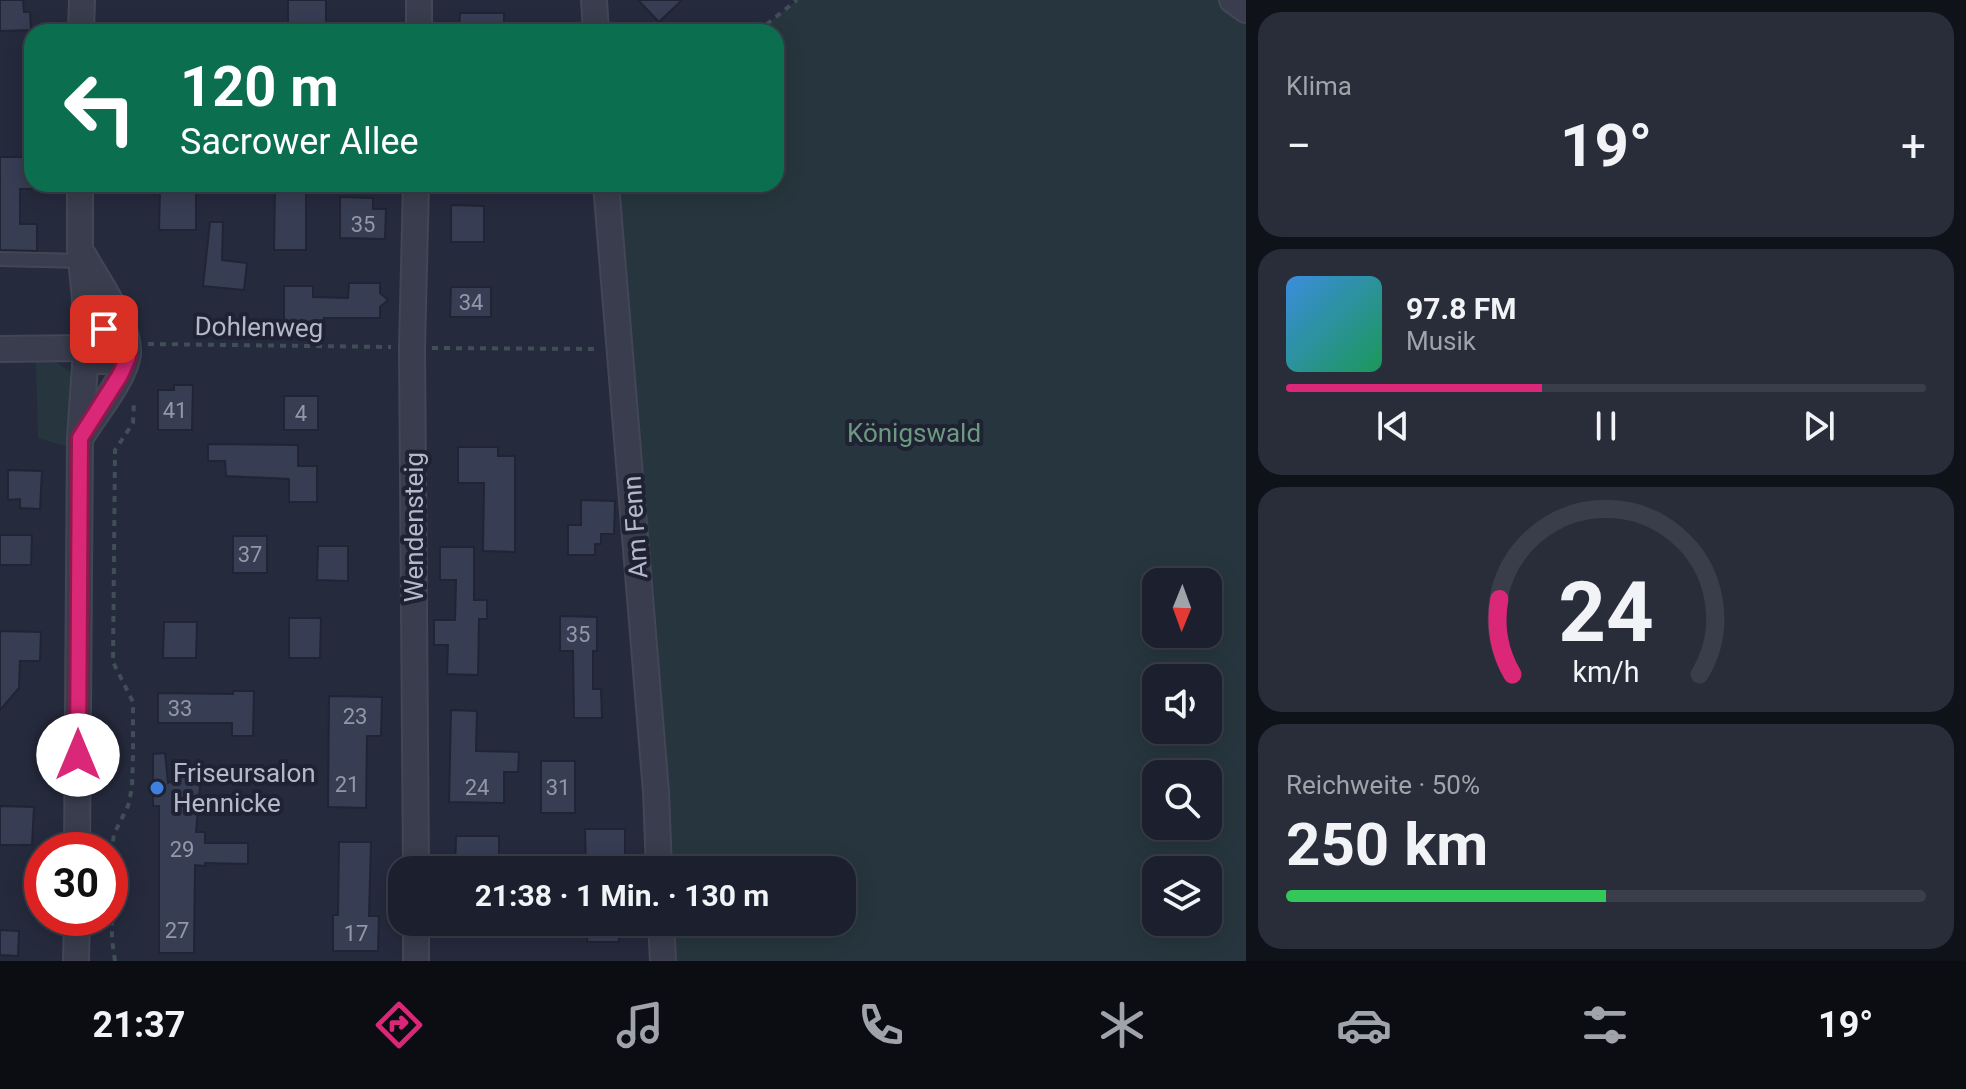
<!DOCTYPE html>
<html lang="de">
<meta charset="utf-8">
<style>
:root{--surface:#1c202e;--page:#292d3a;--text:#f1f3f6;--muted:#a0a3aa;--line:#3a3e4a;--accent:#db2777}
body{margin:0;font-family:Roboto,sans-serif;background:var(--page);color:var(--text);height:100vh;display:flex;flex-direction:column;font-size:30px;white-space:nowrap}
*{box-sizing:border-box;margin:0}
p{font-size:26px;color:var(--muted)}
.icon{flex:none;width:44px;height:44px;fill:none;stroke:currentColor;stroke-width:2;stroke-linecap:round;stroke-linejoin:round}
.map{position:relative;flex:1;overflow:hidden}
.side{display:flex;flex-direction:column;gap:12px;padding:12px;background:#0f1219;width:720px}
.side>*{flex:none}
.banner{position:absolute;left:24px;top:24px;width:760px;height:168px;border-radius:24px;box-shadow:0 4px 20px #0003,0 0 0 2px var(--line);background:#0b6e4f;color:#fff;overflow:hidden}
.needle{width:52px;rotate:181deg}
.fabs{position:absolute;left:1142px;top:568px;display:grid;gap:16px}
.fabs a{display:grid;place-items:center;width:80px;height:80px;border-radius:16px;background:var(--surface);box-shadow:0 4px 20px #0003,0 0 0 2px var(--line);font-size:40px}
.speed{position:absolute;left:24px;top:832px;display:flex;gap:16px;font-size:40px;font-weight:700;text-align:center}
.speed>*{display:grid;place-content:center;width:104px;height:104px;border-radius:50%;background:var(--surface);box-shadow:0 4px 20px #0003,0 0 0 2px var(--line);line-height:1}
.speed .limit{border:12px solid #d22;background:#fff;color:#111}
.pin{position:absolute;display:grid;place-items:center;width:68px;height:68px;color:#fff;margin:-34px;border-radius:16px;box-shadow:0 4px 12px #0006}
.me{position:absolute;width:88px;margin:-44px;rotate:0deg;stroke-linejoin:round;filter:drop-shadow(0 0 6px #0008)}
.turn{display:flex;align-items:center;gap:28px;height:168px;padding:0 24px;font-size:36px}
.turn .icon{width:104px;height:104px;stroke-width:2.5}
.turn b{display:block;font-size:56px;line-height:68px}
.big{font-size:60px;font-weight:700;line-height:1.1}
.side .tile{flex:1;display:flex;flex-direction:column;justify-content:center;gap:12px;min-width:0;padding:0 28px;border-radius:24px;background:var(--page)}
.side .dial{align-items:center;gap:0}
.dial svg{height:208px;overflow:visible;fill:none;stroke:var(--line);stroke-width:7;stroke-linecap:round;text-anchor:middle}
.dial text{fill:var(--text);stroke:none}
.song{display:flex;align-items:center;gap:24px}
.cover{width:96px;height:96px;border-radius:12px;background:linear-gradient(135deg,hsl(210 70% 55%),hsl(150 70% 35%))}
.played{height:8px;border-radius:4px;background:linear-gradient(90deg,var(--accent) 40%,var(--line) 40%)}
.keys{display:flex;justify-content:space-around;direction:ltr}
.heat{display:flex;justify-content:space-between;align-items:center;font-size:44px;direction:ltr}
.charge{height:12px;border-radius:6px;background:linear-gradient(90deg,#34c759 50%,var(--line) 0)}
.trip{position:absolute;left:388px;top:856px;width:468px;height:80px;border-radius:24px;background:var(--surface);box-shadow:0 4px 20px #0003,0 0 0 2px var(--line);font-weight:700;line-height:80px;text-align:center}
.menu{display:flex;height:128px;justify-content:space-around;align-items:center;background:#0b0d12;color:var(--muted)}
.menu .icon{width:56px;height:56px}
.menu .selected{color:var(--accent)}
.menu b{font-size:36px;color:var(--text)}
main{display:flex;flex:1;min-height:0}
.map>svg:first-child{display:block}
.green{fill:#27363e;fill-rule:evenodd}
.building{fill:#373d53;stroke:#202434;stroke-width:2}
.lines{fill:none;stroke-linecap:round;stroke-linejoin:round}
.service-casing{stroke:#424656;stroke-width:16}
.minor-casing{stroke:#424656;stroke-width:28}
.path{stroke:#404f56;stroke-width:4;stroke-dasharray:6 6;stroke-linecap:butt}
.service{stroke:#393d4d;stroke-width:12}
.minor{stroke:#393d4d;stroke-width:24}
.route-casing{stroke:#8e194d;stroke-width:20}
.route{stroke:#db2777;stroke-width:14}
.shop-dot{fill:#3f7fe0;stroke:#1e2232;stroke-width:3}
.labels{text-anchor:middle;stroke-width:8;stroke-linejoin:round;paint-order:stroke}
.number-label{font-size:22px;fill:#9497a9}
.street-label{font-size:26px;fill:#b5b8c8;stroke:#1e2232}
.park-label{font-size:26px;fill:#6d9880;stroke:#1e2232}
.poi-label{font-size:26px;fill:#b5b8c8;stroke:#1e2232;text-anchor:start}
</style>
<main>
<div class="map">
<svg width="1246" height="961" viewBox="0 0 1246 961">
<rect width="100%" height="100%" fill="#252a3d"/>
<!-- green -->
<g class="green">
<path d="M797,0H1232L1246,10V961H663L661,922H842V870H659L606,184H776V32H757ZM1156,582H1208V634H1156ZM1156,678H1208V730H1156ZM1156,774H1208V826H1156ZM1156,870H1208V922H1156Z"/>
<polygon points="36,361 55,362 71,372 71,448 38,438"/>
</g>
<!-- building -->
<g class="building">
<polygon points="0,0 23,0 24,12 30,12 31,30 0,31"/>
<polygon points="288,0 326,0 326,29 314,29 314,32 288,29"/>
<polygon points="638,0 682,0 659,22"/>
<polygon points="460,13 504,13 504,32 459,32"/>
<polygon points="0,157 32,157 32,189 20,189 20,224 37,224 37,251 0,250"/>
<polygon points="275,184 306,184 306,250 274,250"/>
<polygon points="160,189 196,189 196,230 159,230"/>
<polygon points="340,197 373,198 373,209 386,209 385,239 340,238"/>
<polygon points="451,205 484,206 484,242 451,242"/>
<polygon points="210,222 223,222 222,260 247,263 244,290 203,286"/>
<polygon points="349,283 380,283 380,293 388,300 380,307 380,318 324,318 324,322 284,322 284,286 313,286 313,297 348,298"/>
<polygon points="451,287 491,287 491,317 450,317"/>
<polygon points="174,385 193,385 192,430 158,430 158,390 174,390"/>
<rect x="284" y="396" width="34" height="34"/>
<polygon points="208,444 298,445 298,466 317,466 317,502 289,502 289,479 226,476 225,461 208,461"/>
<polygon points="458,447 498,447 498,456 515,456 515,552 483,551 484,483 458,483"/>
<polygon points="8,470 42,471 40,509 20,508 20,499 8,500"/>
<polygon points="581,500 615,501 614,534 601,534 601,544 595,544 595,555 568,555 568,525 581,525"/>
<polygon points="0,535 32,535 31,565 0,565"/>
<rect x="233" y="536" width="34" height="37"/>
<polygon points="318,546 348,546 348,581 317,580"/>
<polygon points="440,547 474,547 474,600 487,600 487,619 479,619 478,675 447,674 448,645 434,645 434,620 455,620 456,580 440,580"/>
<polygon points="560,616 597,617 597,651 593,651 593,689 601,689 602,718 574,718 573,651 560,651"/>
<polygon points="289,618 321,618 320,658 289,658"/>
<polygon points="164,622 197,622 196,658 163,658"/>
<polygon points="0,631 41,632 40,661 20,661 19,688 0,710"/>
<polygon points="233,691 254,691 253,736 232,736 232,723 158,723 158,693 233,694"/>
<polygon points="329,696 382,697 381,736 367,736 366,808 328,807"/>
<polygon points="451,710 477,711 476,751 519,752 518,772 504,772 504,803 449,802"/>
<polygon points="165,753 168,783 192,771 200,787 196,832 205,832 205,843 248,843 248,864 205,863 205,866 195,865 194,953 159,953 159,806 153,806 153,754"/>
<rect x="541" y="761" width="34" height="52"/>
<polygon points="0,806 34,807 32,845 0,845"/>
<polygon points="585,829 625,829 625,870 586,870"/>
<polygon points="456,836 499,836 499,870 455,870"/>
<polygon points="339,842 371,842 369,916 379,916 378,951 333,951 333,915 338,915"/>
<rect x="587" y="922" width="32" height="20"/>
<polygon points="0,930 19,931 18,956 0,955"/>
</g>
<g class="lines">
<!-- service casing -->
<g class="service-casing">
<g id="service">
<polyline points="0,259 81,261"/>
<polyline points="85,329 123,329"/>
<polyline points="85,367 124,367"/>
</g>
</g>
<!-- minor casing -->
<g class="minor-casing">
<g id="minor">
<polyline points="594,0 596,32"/>
<polyline points="1232,0 1246,10"/>
<polyline points="81,32 82,0"/>
<polyline points="419,32 419,0"/>
<polyline points="416,184 412,348 416,870"/>
<polyline points="606,184 656,792 659,870"/>
<polyline points="0,349 85,348"/>
<path d="M82,436C95,414 125,379 128,354C131,327 97,280 84,256"/>
<polyline points="77,850 80,438 85,367 85,299 80,248 80,184"/>
<polyline points="416,922 416,961"/>
<polyline points="661,922 663,961"/>
<polyline points="76,961 77,918"/>
</g>
</g>
<!-- path -->
<g class="path">
<polyline points="757,32 797,0"/>
<polyline points="148,344 391,347"/>
<polyline points="432,348 599,349"/>
<polyline points="115,961 112,940 111,855 114,834 128,806 132,788 133,752 133,702 113,662 115,450 133,423 134,401"/>
</g>
<!-- service -->
<use href="#service" class="service"/>
<!-- minor -->
<use href="#minor" class="minor"/>
</g>
<g class="lines">
<!-- route casing -->
<g class="route-casing">
<polyline id="route" points="78,755 80,438 120,375 128,357 128,344 123,329 104,329"/>
</g>
<!-- route -->
<use href="#route" class="route"/>
</g>
<!-- markers -->
<circle class="shop-dot" cx="157" cy="788" r="8"/>
<g class="labels">
<!-- number labels -->
<g class="number-label">
<text x="363" y="232">35</text>
<text x="471" y="310">34</text>
<text x="175" y="418">41</text>
<text x="301" y="421">4</text>
<text x="250" y="562">37</text>
<text x="578" y="642">35</text>
<text x="180" y="716">33</text>
<text x="355" y="724">23</text>
<text x="347" y="792">21</text>
<text x="477" y="795">24</text>
<text x="558" y="795">31</text>
<text x="182" y="857">29</text>
<text x="177" y="938">27</text>
<text x="356" y="941">17</text>
</g>
<!-- street labels -->
<g class="street-label">
<text transform="translate(259 327) rotate(1)" y="9">Dohlenweg</text>
<text transform="translate(414 527) rotate(-90)" y="9">Wendensteig</text>
<text transform="translate(635 527) rotate(-94)" y="9">Am Fenn</text>
</g>
<!-- park labels -->
<g class="park-label">
<text x="914" y="442">Königswald</text>
</g>
<!-- poi labels -->
<g class="poi-label">
<text x="173" y="782">Friseursalon<tspan x="173" dy="30">Hennicke</tspan></text>
</g>
</g>
</svg>
<div class="fabs">
<a><svg class="needle" viewBox="-14 -14 28 28"><path d="M0-13l5 13h-10z" fill="#e53935"/><path d="M0 13l5-13h-10z" fill="#a0a3aa"/></svg></a>
<a><svg class="icon" aria-label="sound" viewBox="0 0 24 24"><path d="M4 9h4l5-4v14l-5-4H4zM17 9q2 3 0 6"/></svg></a>
<a><svg class="icon" aria-label="search" viewBox="0 0 24 24"><circle cx="10" cy="10" r="6"/><path d="M15 15l6 6"/></svg></a>
<a><svg class="icon" aria-label="layers" viewBox="0 0 24 24"><path d="M12 4l9 5-9 5-9-5zM3 14l9 5 9-5"/></svg></a>
</div>
<div class="speed"><div class="limit">30</div></div>
<div class="pin" style="left:104px;top:329px;background:#d93025"><svg class="icon" aria-label="arrive" viewBox="0 0 24 24"><path d="M6 21V4h12l-3 4 3 4H6"/></svg></div>
<svg class="me" style="left:78px;top:755px" viewBox="-20 -20 40 40"><circle r="19" fill="#fff"/><path d="M0-13L10 11 0 6-10 11z" fill="#db2777"/></svg>
<div class="trip">21:38 · 1 Min. · 130 m</div>
<div class="banner">
<div class="turn"><svg class="icon" aria-label="left" viewBox="0 0 24 24"><path d="M17 20v-9H6M10 6l-5 5 5 5"/></svg><div><b>120 m</b>Sacrower Allee</div></div>
</div>
</div>
<section class="side">
<div class="tile"><p>Klima</p>
<div class="heat"><a>−</a><b class="big">19°</b><a>+</a></div>
</div>
<div class="tile">
<div class="song"><i class="cover"></i><div><b>97.8 FM</b><p>Musik</p></div></div>
<div class="played"></div>
<div class="keys"><svg class="icon" aria-label="previous" viewBox="0 0 24 24"><path d="M18 5L8 12l10 7zM5 5v14"/></svg><svg class="icon" aria-label="pause" viewBox="0 0 24 24"><path d="M8 5v14M16 5v14"/></svg><svg class="icon" aria-label="next" viewBox="0 0 24 24"><path d="M6 5l10 7-10 7zM19 5v14"/></svg></div>
</div>
<div class="tile dial"><svg viewBox="0 0 100 80">
<path d="M14 69A42 42 0 1 1 86 69"/>
<path d="M14 69A42 42 0 0 1 9 40" stroke="#db2777"/>
<text x="50" y="56" font-size="32" font-weight="700">24</text>
<text x="50" y="72" font-size="11">km/h</text>
</svg></div>
<div class="tile"><p>Reichweite · 50%</p><b class="big">250 km</b><div class="charge"></div></div>
</section>
</main>
<nav class="menu">
<b>21:37</b>
<svg class="icon selected" aria-label="directions" viewBox="0 0 24 24"><path d="M12 3l9 9-9 9-9-9zM9 14v-3h6M13 9l2 2-2 2"/></svg>
<svg class="icon" aria-label="music" viewBox="0 0 24 24"><path d="M9 18V5l10-2v13"/><circle cx="6" cy="18" r="3"/><circle cx="16" cy="16" r="3"/></svg>
<svg class="icon" aria-label="phone" viewBox="0 0 24 24"><path d="M5 4h4l2 5-3 2q2 4 5 5l2-3 5 2v4C11 20 4 13 5 4z"/></svg>
<svg class="icon" aria-label="climate" viewBox="0 0 24 24"><path d="M12 3v18M4 7l16 10M4 17L20 7"/></svg>
<svg class="icon" aria-label="car" viewBox="0 0 24 24"><path d="M5 17H2v-5l4-1 3-4h7l3 4 3 1v5h-3M9 17h6M6 11h13"/><circle cx="7" cy="17" r="2"/><circle cx="17" cy="17" r="2"/></svg>
<svg class="icon" aria-label="filters" viewBox="0 0 24 24"><path d="M4 7h16M4 17h16"/><circle cx="9" cy="7" r="2"/><circle cx="15" cy="17" r="2"/></svg>
<b>19°</b>
</nav>
